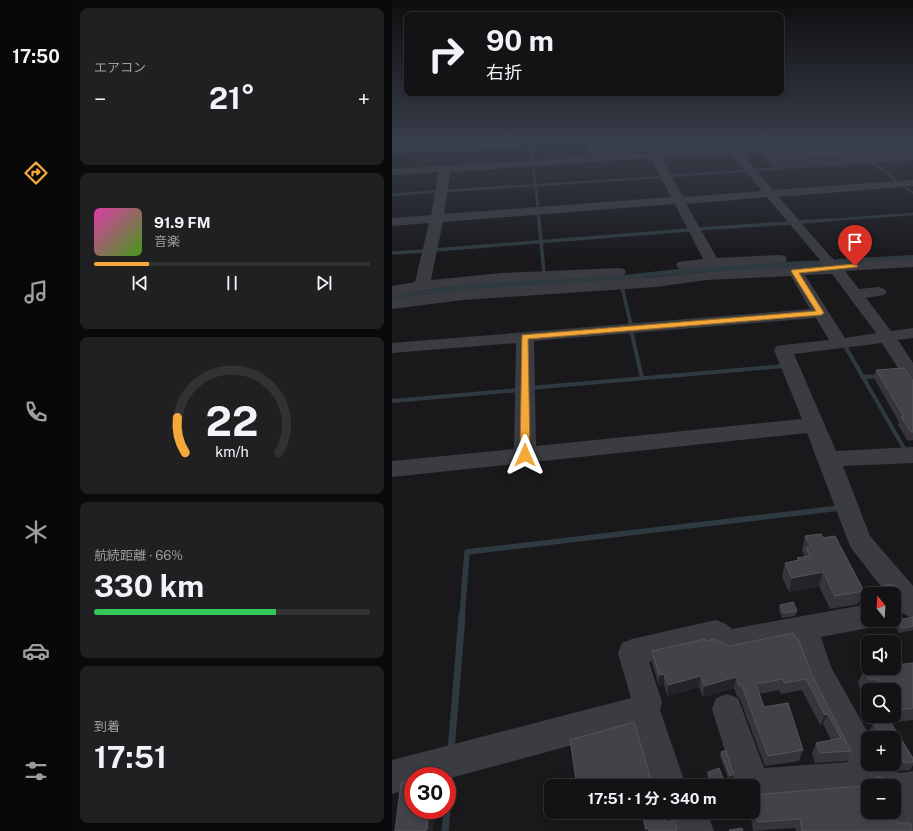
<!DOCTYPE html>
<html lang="ja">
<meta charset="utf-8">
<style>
:root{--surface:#131315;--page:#202022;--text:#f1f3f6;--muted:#9d9ea0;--line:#323234;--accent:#f3a83a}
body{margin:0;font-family:"Public Sans","Noto Sans JP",sans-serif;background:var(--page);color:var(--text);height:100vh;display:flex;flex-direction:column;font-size:15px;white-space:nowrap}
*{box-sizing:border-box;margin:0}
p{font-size:13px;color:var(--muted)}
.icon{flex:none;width:22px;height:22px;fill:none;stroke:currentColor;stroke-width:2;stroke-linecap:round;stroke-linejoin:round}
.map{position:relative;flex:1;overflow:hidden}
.details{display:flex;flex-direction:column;gap:8px;padding:8px;background:#0a0a0c;width:320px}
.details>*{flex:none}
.banner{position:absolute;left:12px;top:12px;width:380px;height:84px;border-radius:8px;box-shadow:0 2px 6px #0003,0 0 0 1px var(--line);background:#131315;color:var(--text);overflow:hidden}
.needle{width:26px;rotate:342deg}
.fabs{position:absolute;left:469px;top:587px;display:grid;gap:8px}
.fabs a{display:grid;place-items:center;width:40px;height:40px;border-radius:8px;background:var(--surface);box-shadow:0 2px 6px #0003,0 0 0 1px var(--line);font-size:20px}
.speed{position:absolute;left:12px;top:767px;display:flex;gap:8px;font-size:20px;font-weight:700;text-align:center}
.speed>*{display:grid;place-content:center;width:52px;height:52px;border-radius:50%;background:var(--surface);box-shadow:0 2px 6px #0003,0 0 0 1px var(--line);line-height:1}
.speed .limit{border:6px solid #d22;background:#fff;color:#111}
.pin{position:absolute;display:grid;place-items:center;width:34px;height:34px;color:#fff;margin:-41px -17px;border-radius:50% 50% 50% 0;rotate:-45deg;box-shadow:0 0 4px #0007}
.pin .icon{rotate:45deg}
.me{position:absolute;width:44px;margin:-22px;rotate:0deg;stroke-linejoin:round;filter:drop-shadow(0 0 3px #0008)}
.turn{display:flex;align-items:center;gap:14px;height:84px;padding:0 16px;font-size:18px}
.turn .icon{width:52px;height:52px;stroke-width:2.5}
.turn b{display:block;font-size:28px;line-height:34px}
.big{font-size:30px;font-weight:700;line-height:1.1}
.details .tile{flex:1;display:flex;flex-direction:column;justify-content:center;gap:6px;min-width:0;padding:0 14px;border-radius:8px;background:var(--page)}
.details .dial{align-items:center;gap:0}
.dial svg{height:104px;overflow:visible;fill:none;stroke:var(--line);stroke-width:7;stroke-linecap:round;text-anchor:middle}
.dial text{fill:var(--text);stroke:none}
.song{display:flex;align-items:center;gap:12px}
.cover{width:48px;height:48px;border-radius:6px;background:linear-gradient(135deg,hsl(320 70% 55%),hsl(100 70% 35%))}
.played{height:4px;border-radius:2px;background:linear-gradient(90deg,var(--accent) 20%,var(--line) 20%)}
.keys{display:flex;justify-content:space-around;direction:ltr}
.heat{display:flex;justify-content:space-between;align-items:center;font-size:22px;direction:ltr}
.charge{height:6px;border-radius:3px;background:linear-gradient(90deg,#34c759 66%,var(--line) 0)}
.trip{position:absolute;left:152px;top:779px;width:216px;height:40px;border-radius:8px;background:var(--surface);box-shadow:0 2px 6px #0003,0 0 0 1px var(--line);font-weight:700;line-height:40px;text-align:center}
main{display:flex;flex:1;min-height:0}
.tab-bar{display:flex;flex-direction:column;width:72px;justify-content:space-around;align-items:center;background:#080808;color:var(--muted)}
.tab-bar .icon{width:28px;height:28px}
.tab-bar .current{color:var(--accent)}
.tab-bar b{font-size:18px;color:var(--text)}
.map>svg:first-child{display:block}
.water{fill:#2f3a40}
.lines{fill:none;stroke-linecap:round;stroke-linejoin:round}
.stream-far4{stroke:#2f3a40;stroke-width:2.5}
.stream-far3{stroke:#2f3a40;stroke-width:3.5}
.stream-far2{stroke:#2f3a40;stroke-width:4}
.stream-far1{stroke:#2f3a40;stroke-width:5.5}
.stream{stroke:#2f3a40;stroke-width:7}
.minor{fill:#3a3c41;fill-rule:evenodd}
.wall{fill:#35353a}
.shaded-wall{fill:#242428}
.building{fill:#424348;stroke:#52545a}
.route{fill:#f3a83a;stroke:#9e6d26}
</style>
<main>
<nav class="tab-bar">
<b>17:50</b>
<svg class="icon current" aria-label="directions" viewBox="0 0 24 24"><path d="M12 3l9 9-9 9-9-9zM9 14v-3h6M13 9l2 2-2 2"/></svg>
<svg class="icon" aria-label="music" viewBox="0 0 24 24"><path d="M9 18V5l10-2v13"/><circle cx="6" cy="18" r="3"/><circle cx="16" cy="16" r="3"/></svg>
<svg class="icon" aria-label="phone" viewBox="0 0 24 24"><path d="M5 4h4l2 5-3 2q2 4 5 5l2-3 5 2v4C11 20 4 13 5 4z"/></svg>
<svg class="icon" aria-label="climate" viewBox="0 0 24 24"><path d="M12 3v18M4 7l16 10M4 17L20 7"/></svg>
<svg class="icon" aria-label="car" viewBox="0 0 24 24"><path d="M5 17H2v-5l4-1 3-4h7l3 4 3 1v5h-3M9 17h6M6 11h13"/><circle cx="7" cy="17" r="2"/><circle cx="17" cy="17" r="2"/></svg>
<svg class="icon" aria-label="filters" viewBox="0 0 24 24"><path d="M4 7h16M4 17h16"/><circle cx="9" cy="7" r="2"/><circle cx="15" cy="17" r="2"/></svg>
</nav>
<section class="details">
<div class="tile"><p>エアコン</p>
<div class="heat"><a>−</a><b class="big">21°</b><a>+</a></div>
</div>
<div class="tile">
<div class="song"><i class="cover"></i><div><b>91.9 FM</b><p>音楽</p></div></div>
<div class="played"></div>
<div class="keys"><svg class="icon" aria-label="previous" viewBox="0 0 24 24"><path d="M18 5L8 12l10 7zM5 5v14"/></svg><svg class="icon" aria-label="pause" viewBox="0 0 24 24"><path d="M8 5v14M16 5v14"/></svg><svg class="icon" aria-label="next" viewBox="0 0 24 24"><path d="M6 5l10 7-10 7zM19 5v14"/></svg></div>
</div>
<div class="tile dial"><svg viewBox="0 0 100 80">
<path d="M14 69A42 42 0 1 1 86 69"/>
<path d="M14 69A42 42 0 0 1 8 42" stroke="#f3a83a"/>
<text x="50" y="56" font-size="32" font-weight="700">22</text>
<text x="50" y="72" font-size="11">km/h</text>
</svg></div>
<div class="tile"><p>航続距離 · 66%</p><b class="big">330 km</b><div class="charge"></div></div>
<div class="tile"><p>到着</p><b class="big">17:51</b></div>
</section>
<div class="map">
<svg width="521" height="831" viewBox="0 0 521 831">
<rect width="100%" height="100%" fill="#19191c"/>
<!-- water -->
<polygon class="water" points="521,255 521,261 315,272 0,301 0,295 113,279 223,276 331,264 444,260 445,259"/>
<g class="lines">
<!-- stream-far4 -->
<g class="stream-far4">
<polyline points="139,144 141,162"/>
<polyline points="0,152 158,143"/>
<polyline points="480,162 506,182"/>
<polyline points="141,164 146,208"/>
<polyline points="363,170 521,159"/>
<polyline points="276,176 354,171"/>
<polyline points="513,187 521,193"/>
<polyline points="52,191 270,177"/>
<polyline points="0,195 47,191"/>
<polyline points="146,213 147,221"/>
<polyline points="423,221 521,214"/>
</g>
<!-- stream-far3 -->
<g class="stream-far3">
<polyline points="147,220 152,273"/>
<polyline points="408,222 437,220"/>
<polyline points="305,229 398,223"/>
<polyline points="42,250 297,230"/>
<polyline points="0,253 34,251"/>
<polyline points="230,287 238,321"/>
</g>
<!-- stream-far2 -->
<g class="stream-far2">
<polyline points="238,320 239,326"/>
<polyline points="239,330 250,378"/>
<polyline points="453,346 513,450"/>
<polyline points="471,377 488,376"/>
<polyline points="138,388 393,366"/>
<polyline points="0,401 128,390"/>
</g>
<!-- stream-far1 -->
<g class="stream-far1">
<polyline points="512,449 514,452"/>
<polyline points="70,617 75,552 448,508"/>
</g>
<!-- stream -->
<g class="stream">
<polyline points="59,751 70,616"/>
<polyline points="55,808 58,772"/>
<polyline points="53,831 55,810"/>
</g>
<!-- minor -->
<g class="minor">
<path d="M394,144L398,145L399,147L398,149L350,153L381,190L521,180V186L387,197L437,255L446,263L521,259V267L453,271L467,289L487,287L492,289L495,292L492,295L474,298L499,331L521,328V338L506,340L521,363V383L514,381L490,343L402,354L444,451L521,447V463L451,466L478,536L521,586V618C509,614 502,607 502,594H495L459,548L456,541L415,433L0,477V461L122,449L124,343L0,353V343L418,309L399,276L315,280L264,287L71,300L0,309V299L71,290L264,277L315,272L432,265L375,197L294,204L325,258L388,255L393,256L395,259L393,262L291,269L286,268L284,265L286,262L311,259L283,204L51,222L39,280L110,273L227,268L232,269L234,272L232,275L227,276C151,280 75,281 0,296V286L23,282L37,223L0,226V218L39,215L47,172L0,175V169ZM339,153L370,191L291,197L269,158ZM259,158L279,197L52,214L58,172ZM440,274L484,333L453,338L413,275ZM424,318L437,340L391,345L385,346L382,350L410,419L144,446L142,341Z"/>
<polygon points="476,604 476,620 488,620 486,625 476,628 429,637 439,667 479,738 476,738 476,764 497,764 507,773 521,771 521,831 499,831 493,812 502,812 502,786 476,786 476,792 472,794 361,803 361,786 344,786 320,709 324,698 335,694 346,698 372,768 456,762 416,683 402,642 335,656 325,652 319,647 257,662 270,702 268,710 294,786 260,786 243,728 55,779 55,776 21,776 21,788 0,794 0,760 239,698 226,653 230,643 240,639 324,620 334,624 340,629"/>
<polygon points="277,812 315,812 322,831 286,831"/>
</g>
</g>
<!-- wall -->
<g class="wall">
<polygon points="194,143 516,143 519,145 521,145 521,158 380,168 367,153 368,145 197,155"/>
<polygon points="484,370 521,381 521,440 516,441 506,425 507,422 482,378"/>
<polygon points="413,536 431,538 472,591 466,604 438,609 427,586 397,592 390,577 393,563 405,561 405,558 411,557 412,555 410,550"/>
<polygon points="497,584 505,586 505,609 502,615 502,594 487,594 491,586"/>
<polygon points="388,605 405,611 403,616 390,618 387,610"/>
<polygon points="521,617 521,630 507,633 503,625 506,620"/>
<polygon points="314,641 337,646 419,673 459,751 454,761 423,763 420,754 424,743 439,740 431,724 428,725 410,690 389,694 387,690 367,694 372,707 411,750 407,761 373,766 347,697 345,696 342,688 311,697 307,687 275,696 272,685 267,686 260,663 260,651"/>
<polygon points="521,663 521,720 499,723 521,758 521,765 518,770 507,771 499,764 502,764 502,738 478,738 479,736 477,731 482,722 489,719 488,716 502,716 502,690 476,690 476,693 470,694 466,683 472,669"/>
<polygon points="329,752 341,774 340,779 337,780 328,756"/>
<polygon points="316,772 332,781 331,786 318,786 315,776"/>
<polygon points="484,777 491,786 476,786 506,823 520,831 404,831 403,828 361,831 358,812 361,812 361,795 479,785"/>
<polygon points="249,812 273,812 275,822 285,831 253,831"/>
</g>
<!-- shaded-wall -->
<g class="shaded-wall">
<polygon points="431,572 427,586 397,592 400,578"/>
<polygon points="272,674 272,685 267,686 267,675"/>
<polygon points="309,676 307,687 275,696 276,685"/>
<polygon points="344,677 342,688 311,697 312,686"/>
<polygon points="436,714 431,724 428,725 433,715"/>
<polygon points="341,774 340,779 337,780 338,776"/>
<polygon points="332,781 331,786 320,786"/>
<polygon points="243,783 243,786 232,786"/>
<polygon points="37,810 43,810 41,831 36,831 35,830"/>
<polygon points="256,828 256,831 254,831 254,829"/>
</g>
<!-- building -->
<g class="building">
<polygon points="195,143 338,143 197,151"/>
<polygon points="387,143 516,143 519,145 521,145 521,149 381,158 368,144"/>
<polygon points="512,368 521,381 521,432 519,432 509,417 512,417 484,370"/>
<polygon points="429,534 431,538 443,536 472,591 443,596 431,572 400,578 393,563 407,560 405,558 418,556 414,548 419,547 413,536"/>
<polygon points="497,584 505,586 505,609 504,609 502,605 502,594 496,594 491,586"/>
<polygon points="401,602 405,611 391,613 388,605"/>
<polygon points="521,617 521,626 510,628 506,620"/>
<polygon points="401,633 404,638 406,638 419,673 459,751 428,753 424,743 449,738 436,714 433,715 414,679 392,683 391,679 364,684 372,707 396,703 411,750 376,756 350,686 347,685 344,677 312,686 309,676 276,685 272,674 267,675 260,651 313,639 314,641 322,639 337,646"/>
<polygon points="521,663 521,708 502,711 502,690 489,690 485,679 477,680 472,669 480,668 502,668 502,665"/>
<polygon points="495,717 521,758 521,762 513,763 503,754 502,754 502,738 482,738 482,731 485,730 482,722"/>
<polygon points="242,722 259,780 265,781 266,786 244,786 243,783 232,786 185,786 178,740"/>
<polygon points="334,750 341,774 338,776 329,752"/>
<polygon points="327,768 332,781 320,786 316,772"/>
<polygon points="41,773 40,776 27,776"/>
<polygon points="21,777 21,810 37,810 35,830 29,831 3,831 9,783 17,781 17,778"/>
<polygon points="484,777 489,777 491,786 476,786 476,812 502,812 506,823 518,823 520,831 410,831 408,819 365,822 361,795 479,785 483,783"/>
<polygon points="250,812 273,812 275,822 283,820 285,831 257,831 256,828 254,829"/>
<polygon points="350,828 351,831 338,831 337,830"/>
</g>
<!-- sky -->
<linearGradient id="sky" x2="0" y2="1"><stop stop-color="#0e0e0f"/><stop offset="0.55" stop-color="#383e4b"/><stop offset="1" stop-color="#383e4b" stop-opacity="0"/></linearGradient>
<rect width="521" height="259" fill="url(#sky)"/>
<!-- route -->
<polygon class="route" points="463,264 466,266 465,267 407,273 432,313 429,315 136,339 138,455 133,459 128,455 130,335 424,311 399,271 400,270"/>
</svg>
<div class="fabs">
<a><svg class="needle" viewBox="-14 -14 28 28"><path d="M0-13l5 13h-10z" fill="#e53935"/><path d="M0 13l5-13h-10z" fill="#9d9ea0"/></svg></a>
<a><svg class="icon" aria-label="sound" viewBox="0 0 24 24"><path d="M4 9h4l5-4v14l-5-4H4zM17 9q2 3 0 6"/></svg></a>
<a><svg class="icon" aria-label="search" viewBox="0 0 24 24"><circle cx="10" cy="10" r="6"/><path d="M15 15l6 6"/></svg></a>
<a>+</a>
<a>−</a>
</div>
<div class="speed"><div class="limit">30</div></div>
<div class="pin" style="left:463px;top:266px;background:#d93025"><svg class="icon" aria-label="arrive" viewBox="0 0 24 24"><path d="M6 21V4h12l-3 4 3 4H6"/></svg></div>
<svg class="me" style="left:133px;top:455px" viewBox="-20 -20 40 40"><path d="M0-17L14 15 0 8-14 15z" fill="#f3a83a" stroke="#fff" stroke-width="4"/></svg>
<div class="trip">17:51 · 1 分 · 340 m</div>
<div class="banner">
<div class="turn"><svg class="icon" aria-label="right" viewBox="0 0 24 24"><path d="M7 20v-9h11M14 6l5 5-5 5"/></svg><div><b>90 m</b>右折</div></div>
</div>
</div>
</main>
